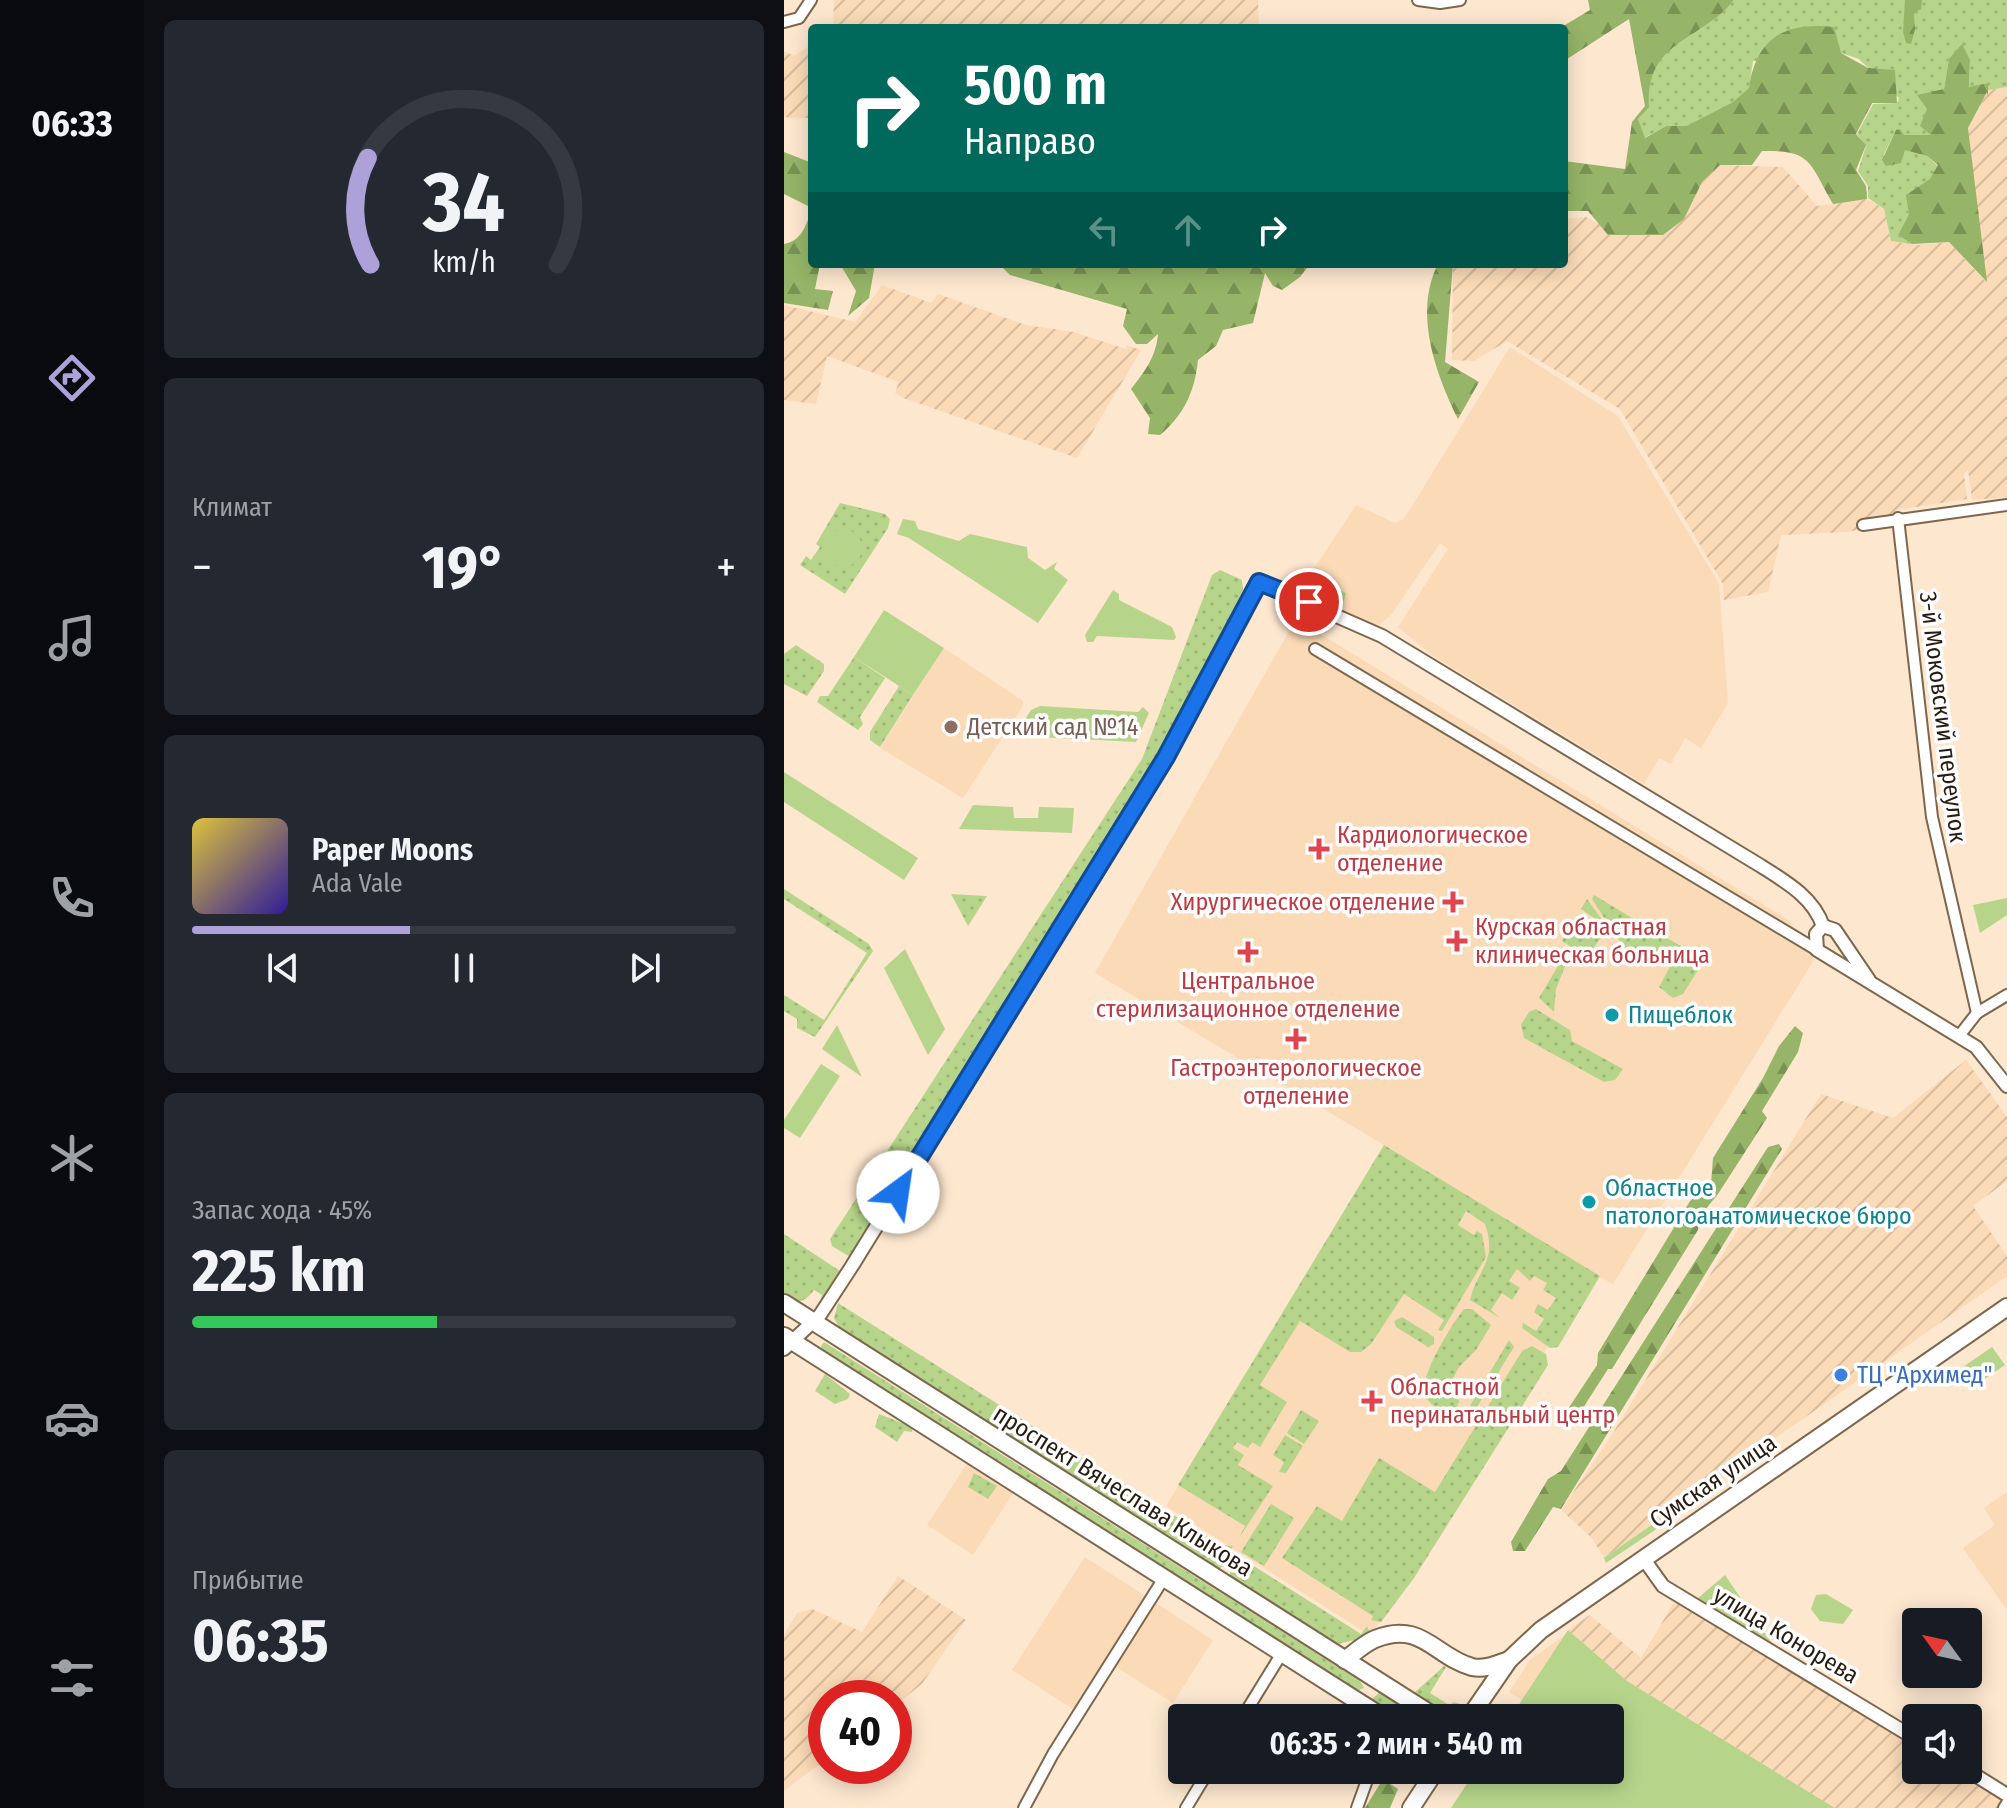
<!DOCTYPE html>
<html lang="ru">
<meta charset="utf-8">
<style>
:root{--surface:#171b24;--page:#242831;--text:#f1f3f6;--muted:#9ea1a6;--line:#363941;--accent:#aca1d9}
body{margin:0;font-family:"Fira Sans Condensed",sans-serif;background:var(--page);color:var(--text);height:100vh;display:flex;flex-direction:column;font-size:30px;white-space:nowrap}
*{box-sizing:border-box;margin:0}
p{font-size:26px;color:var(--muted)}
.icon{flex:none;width:44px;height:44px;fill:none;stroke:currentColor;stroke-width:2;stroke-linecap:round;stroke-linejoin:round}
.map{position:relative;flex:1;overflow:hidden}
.drawer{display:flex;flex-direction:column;gap:20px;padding:20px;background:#0d0f14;width:640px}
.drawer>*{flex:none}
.top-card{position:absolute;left:24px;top:24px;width:760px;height:244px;border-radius:8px;box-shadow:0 4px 20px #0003;background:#00695c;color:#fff;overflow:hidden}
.needle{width:52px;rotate:303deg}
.tools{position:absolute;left:1118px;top:1608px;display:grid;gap:16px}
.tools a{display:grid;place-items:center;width:80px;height:80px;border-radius:8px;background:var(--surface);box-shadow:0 4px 20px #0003;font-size:40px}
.speed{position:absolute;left:24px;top:1680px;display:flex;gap:16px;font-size:40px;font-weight:700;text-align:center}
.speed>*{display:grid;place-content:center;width:104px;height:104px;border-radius:50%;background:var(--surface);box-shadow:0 4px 20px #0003;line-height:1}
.speed .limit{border:12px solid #d22;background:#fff;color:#111}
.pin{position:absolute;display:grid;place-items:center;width:68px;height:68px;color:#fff;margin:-34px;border:4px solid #fff;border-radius:50%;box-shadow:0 2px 8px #0007}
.me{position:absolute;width:88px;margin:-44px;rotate:31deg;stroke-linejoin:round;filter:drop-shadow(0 0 6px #0008)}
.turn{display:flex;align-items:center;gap:28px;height:168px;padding:0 24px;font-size:36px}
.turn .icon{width:104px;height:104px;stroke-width:2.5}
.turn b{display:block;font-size:56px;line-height:68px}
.lanes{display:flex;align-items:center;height:76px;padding:0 24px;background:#0003;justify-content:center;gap:40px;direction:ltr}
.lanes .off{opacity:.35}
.big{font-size:60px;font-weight:700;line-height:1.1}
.drawer .tile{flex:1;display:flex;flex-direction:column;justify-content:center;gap:12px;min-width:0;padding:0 28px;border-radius:12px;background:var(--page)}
.drawer .dial{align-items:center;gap:0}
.dial svg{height:208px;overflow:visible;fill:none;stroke:var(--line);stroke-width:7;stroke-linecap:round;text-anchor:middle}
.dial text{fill:var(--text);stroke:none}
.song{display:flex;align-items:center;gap:24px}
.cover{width:96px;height:96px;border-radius:12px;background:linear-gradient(135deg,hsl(50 70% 55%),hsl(250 70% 35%))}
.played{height:8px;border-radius:4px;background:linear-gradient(90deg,var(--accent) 40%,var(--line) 40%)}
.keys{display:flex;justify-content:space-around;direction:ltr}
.heat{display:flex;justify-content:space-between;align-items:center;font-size:44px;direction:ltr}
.charge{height:12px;border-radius:6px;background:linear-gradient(90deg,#34c759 45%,var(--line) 0)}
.trip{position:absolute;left:384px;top:1704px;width:456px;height:80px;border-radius:8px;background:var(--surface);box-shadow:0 4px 20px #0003;font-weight:700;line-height:80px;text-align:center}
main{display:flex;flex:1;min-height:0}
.dock{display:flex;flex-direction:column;width:144px;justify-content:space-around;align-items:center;background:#090b0e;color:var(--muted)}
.dock .icon{width:56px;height:56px}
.dock .current{color:var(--accent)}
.dock b{font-size:36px;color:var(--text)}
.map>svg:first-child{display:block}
.built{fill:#fbdbb7}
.industrial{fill:url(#industrial-furrows)}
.grass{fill:url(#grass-dots)}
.forest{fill:url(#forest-firs)}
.green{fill:#b6d58a}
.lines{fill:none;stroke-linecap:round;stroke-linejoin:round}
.minor-casing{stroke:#7e664c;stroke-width:14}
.tertiary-casing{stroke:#7e664c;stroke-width:16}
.primary-casing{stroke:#7e664c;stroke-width:20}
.minor{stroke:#fff;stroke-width:10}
.tertiary{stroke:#fff;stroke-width:12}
.primary{stroke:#fff;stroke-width:16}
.route-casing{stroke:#114b97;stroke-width:20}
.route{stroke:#1a73e8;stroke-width:14}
.education-dot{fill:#8d6e63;stroke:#fff;stroke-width:3}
.health-dot{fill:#e0444e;stroke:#fff;stroke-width:3}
.culture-dot{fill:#0f9aa8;stroke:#fff;stroke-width:3}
.shop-dot{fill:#3f7fe0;stroke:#fff;stroke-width:3}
.labels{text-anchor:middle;stroke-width:7;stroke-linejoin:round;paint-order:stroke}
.street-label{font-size:24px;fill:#261c11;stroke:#fff}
.education-label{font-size:24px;fill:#785e54;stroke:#fff;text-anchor:start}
.health-label{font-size:24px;fill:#be3a42;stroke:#fff;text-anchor:start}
.culture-label{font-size:24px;fill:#0d838f;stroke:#fff;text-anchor:start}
.shop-label{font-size:24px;fill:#366cbe;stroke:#fff;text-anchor:start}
</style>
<main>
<nav class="dock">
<b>06:33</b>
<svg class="icon current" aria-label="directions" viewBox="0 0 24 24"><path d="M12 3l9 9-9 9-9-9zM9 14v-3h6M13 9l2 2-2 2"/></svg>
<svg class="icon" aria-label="music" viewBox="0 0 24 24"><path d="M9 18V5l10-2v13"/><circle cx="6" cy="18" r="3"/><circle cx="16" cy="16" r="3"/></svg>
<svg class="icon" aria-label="phone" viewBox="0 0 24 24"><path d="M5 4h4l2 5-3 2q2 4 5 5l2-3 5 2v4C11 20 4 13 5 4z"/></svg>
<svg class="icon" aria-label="climate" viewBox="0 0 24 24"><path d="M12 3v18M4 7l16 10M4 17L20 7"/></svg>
<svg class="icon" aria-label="car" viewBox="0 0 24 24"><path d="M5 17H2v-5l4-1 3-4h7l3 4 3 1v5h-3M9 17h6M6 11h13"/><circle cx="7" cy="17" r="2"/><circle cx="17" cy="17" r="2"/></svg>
<svg class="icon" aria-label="filters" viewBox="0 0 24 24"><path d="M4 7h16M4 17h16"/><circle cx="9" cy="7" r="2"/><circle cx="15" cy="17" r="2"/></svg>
</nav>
<section class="drawer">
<div class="tile dial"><svg viewBox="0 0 100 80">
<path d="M14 69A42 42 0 1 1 86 69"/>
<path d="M14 69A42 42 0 0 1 13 28" stroke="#aca1d9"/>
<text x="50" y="56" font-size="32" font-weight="700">34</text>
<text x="50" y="72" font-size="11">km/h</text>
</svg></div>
<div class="tile"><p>Климат</p>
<div class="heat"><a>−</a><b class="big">19°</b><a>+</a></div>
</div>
<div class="tile">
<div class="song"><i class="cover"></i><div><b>Paper Moons</b><p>Ada Vale</p></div></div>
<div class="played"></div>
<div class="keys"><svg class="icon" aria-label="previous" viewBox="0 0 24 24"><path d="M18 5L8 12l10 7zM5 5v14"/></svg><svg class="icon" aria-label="pause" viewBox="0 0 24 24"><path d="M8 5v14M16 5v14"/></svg><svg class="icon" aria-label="next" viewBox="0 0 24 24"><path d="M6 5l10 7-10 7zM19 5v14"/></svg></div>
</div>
<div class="tile"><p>Запас хода · 45%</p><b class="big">225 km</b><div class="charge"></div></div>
<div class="tile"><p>Прибытие</p><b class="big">06:35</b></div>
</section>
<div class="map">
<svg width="1223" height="1808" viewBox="0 0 1223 1808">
<defs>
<pattern id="industrial-furrows" width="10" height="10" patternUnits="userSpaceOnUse" patternTransform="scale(2)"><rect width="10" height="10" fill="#fbdbb7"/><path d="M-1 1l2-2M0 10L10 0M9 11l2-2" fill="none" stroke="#d7bb9c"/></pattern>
<pattern id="grass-dots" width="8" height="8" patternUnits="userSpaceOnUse" patternTransform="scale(2)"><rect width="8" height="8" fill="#b6d58a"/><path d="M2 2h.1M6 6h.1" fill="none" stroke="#9cb676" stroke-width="1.8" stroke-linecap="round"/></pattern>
<pattern id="forest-firs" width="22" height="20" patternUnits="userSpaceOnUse" patternTransform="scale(2)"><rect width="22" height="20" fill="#96b568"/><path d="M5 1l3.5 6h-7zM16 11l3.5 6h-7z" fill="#7a9254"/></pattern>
</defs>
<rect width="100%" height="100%" fill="#fde7cf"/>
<!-- built -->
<g class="built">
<polygon points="726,347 834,416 935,584 944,703 917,748 901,738 887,764 875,758 860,784 649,656 614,627 664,549 656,543 607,615 594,626 509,589 533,564 572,505 611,523 620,519"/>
<polygon points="512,619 1006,921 1030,960 829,1284 809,1273 587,1636 382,1506 600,1145 311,973"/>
<polygon points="160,648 239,701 239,706 179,798 96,748"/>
<polygon points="186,1459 232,1489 189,1555 143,1525"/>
<polygon points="1223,1492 1223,1610 1179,1548 1211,1525 1200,1508"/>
<polygon points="301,1557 429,1640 389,1703 324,1662 292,1711 228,1670"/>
<polygon points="781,1635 768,1718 725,1692 746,1660"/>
</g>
<!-- industrial -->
<g class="industrial">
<polygon points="50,0 474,0 475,28 49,28"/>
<polygon points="28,44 28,118 4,118 0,116 0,51 10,56"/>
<polygon points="1223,87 1223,497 1188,500 1184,469 1180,474 1183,499 1113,510 1112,524 1062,532 997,535 984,592 940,600 939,584 836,409 723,341 690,361 668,360 669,264 780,264 780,219 802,217 815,224 824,235 900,219 918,182 936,165 999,167 1033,206 1083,199 1100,209 1107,241 1133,245 1165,242 1201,281 1184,128 1204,90"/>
<polygon points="98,285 147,303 154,294 242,325 289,332 342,349 343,345 357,350 293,458 119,398 111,393 115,382 43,356 32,404 0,400 0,305 71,322"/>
<polygon points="1182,1060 1223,1117 1223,1181 1189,1206 1223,1256 1223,1276 820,1558 808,1538 777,1510 827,1436 1037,1094 1109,1118"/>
<polygon points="114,1576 182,1620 138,1684 110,1706 110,1698 42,1698 42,1759 0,1791 0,1635 13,1613 28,1609 78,1632"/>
<polygon points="889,1604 898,1604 1132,1745 1132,1770 1173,1770 1221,1799 1214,1808 1051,1808 843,1681 784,1630 806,1615 857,1658"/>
</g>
<!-- grass -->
<g class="grass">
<path d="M950,0H1223V87L1204,90V83L1185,88L1186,60L1165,59L1160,89L1143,109L1149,135H1120L1112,130L1099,156L1117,155L1121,149L1143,156L1154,166L1147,179L1123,195L1125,214L1114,235L1128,244L1107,241L1100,209L1084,198V186L1074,171L1082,146L1073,134L1089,104L1113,103L1115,98L1075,59L1057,53L969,61L965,89L949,102L902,126H882L860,138L854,119L864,107C861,40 917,42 950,0Z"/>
<polygon points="56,503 101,514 106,519 104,528 61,594 16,565 22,556 27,560 36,547 32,544"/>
<polygon points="436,570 458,580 459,590 379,752 66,1257 48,1246 46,1239 358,759 428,575"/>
<polygon points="537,580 562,593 558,608 553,610 525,597 531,581"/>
<polygon points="12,645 40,664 40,671 23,696 0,684 0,654"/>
<polygon points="70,657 101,678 76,717 79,724 74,730 33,702 36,696 44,696"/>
<polygon points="115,686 129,695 96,747 86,740 86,732"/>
<polygon points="0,889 85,944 89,951 31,1037 13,1028 13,1019 0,1011 0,995 40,1020 83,953 0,899"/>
<polygon points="167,894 203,896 184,926"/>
<polygon points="810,895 860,925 856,931 863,936 868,930 921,959 917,964 840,948 808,899"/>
<polygon points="803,899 824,928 803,957 778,941 785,929 800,938 805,932 810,935 815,928 808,923 810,918 797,909"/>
<polygon points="775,946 782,964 772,989 770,1012 755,998 774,966 766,961"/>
<polygon points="889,961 916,967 899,994 889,998 875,987"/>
<polygon points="752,1009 786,1030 788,1041 839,1069 831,1080 820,1082 740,1038 737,1025 745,1012"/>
<path d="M600,1145L816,1276L774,1347L766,1348L738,1328L739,1323L752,1331L760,1319L750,1312L754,1304L764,1310L772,1298L759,1290L763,1283L750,1276L746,1281L733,1269L725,1281L736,1288L728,1300L718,1293L707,1310L716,1318L686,1300C693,1269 714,1262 701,1224L682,1211L674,1225L690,1235L693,1231L698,1234L702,1257L658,1331L654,1330L660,1320L620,1294L587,1344L577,1352H566L516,1321L476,1385L503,1402L476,1447L468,1442L464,1448L453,1442L449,1448L460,1455L454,1465L489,1486L455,1538L461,1526L394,1485Z"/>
<path d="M0,1234L59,1273L35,1307L38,1295L30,1290C21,1302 14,1305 0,1296Z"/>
<polygon points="54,1303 437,1545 449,1546 440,1566 434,1569 58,1332 50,1318"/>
<path d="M680,1309H688L707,1325L692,1350L675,1367L662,1392L676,1401L673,1405L683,1411L725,1340L730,1347L685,1420L680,1422C670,1417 650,1409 643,1399C630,1382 669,1323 680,1309Z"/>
<polygon points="618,1317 650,1337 650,1344 644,1347 612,1327 610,1321"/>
<polygon points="40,1342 576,1681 580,1688 572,1691 40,1352 37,1346"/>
<polygon points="748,1346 762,1354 764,1365 630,1578 597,1622 587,1620 589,1616 498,1558 533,1506 558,1521 595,1458 651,1492 738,1351"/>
<polygon points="41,1374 66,1394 64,1399 51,1404 31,1391"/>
<polygon points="517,1410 535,1421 520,1444 503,1433"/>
<polygon points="95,1414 128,1427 128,1432 120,1431 113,1442 91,1427"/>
<polygon points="501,1435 519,1446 502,1473 495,1472 500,1462 489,1455"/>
<polygon points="190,1473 213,1486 204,1499 184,1487"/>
<polygon points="487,1504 510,1518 480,1566 457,1552"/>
<polygon points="454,1556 577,1634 583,1626 587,1636 554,1644 446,1578 446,1570"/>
<polygon points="660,1666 662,1667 646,1693 665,1705 670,1702 676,1704 668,1716 655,1713 630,1693"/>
<polygon points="594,1686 644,1718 614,1718 586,1700 594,1694"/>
</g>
<!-- forest -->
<g class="forest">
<path d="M804,0H950C917,42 861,40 865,107L854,119L861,138L882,126H902L949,102L965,88C972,39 1000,21 1050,27L1057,53L1084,68L1111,70L1113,103H1088L1072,134L1082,145L1072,170L1082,186L1083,199L1049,204C1025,163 1029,150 978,151L968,165H936L918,182L900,219L879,235H824L804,211H780V161L841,169L848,122L861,106L845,19L780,61V28H776L806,10Z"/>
<polygon points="1121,0 1138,0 1137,9 1130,13 1131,29 1127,44 1122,43 1119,32"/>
<polygon points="1178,44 1186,60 1185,87 1204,83 1204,97 1203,92 1184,128 1203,282 1165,242 1128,244 1114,235 1125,214 1122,195 1146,179 1154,165 1143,156 1121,150 1117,163 1102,166 1098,160 1112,130 1116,129 1120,135 1147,135 1136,126 1143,109 1133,95 1160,89 1165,59"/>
<polygon points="0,152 28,163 28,208 0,194"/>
<path d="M28,209V264H36L31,289L49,291L44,310L0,303V244C18,241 22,225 28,209Z"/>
<polygon points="56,264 91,264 85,298 64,316 72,291"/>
<path d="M215,264H526L516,277L498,290L489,286L481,273L469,323L439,330L432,346L414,360C411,391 400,415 376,435L364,434L366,418L347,389C361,371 372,357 374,334L363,344H352L339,326L343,309L226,275Z"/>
<path d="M654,264H669L661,362L695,382L674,419C652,374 629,313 654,264Z"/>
<polygon points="1011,1026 1019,1033 1014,1052 978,1111 983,1118 934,1194 916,1216 914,1230 828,1369 824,1369 795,1414 787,1417 784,1409 813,1365 814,1353 906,1201 927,1184 929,1158 979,1078 995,1046"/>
<polygon points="995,1144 998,1149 777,1509 769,1507 741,1551 729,1551 727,1542 764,1479 777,1471 984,1147"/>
<polygon points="599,1779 614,1789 606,1808 581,1808"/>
</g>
<!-- green -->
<g class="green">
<polygon points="119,519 131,521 134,529 175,541 186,534 243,547 244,558 261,570 273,562 270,569 284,580 254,623 125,538 113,534"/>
<circle cx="59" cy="548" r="19"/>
<polygon points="329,590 335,594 335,600 388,627 392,637 390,640 313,636 309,642 303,642 301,635"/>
<polygon points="100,610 160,648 129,695 70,657"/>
<polygon points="256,706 354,712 359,707 365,713 352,742 235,736 233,732 247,710"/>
<polygon points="0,772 134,858 120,880 0,802"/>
<polygon points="189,805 229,807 230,818 254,818 255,807 290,808 288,833 175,829"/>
<polygon points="1223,898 1223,915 1196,933 1189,905"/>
<polygon points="121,949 161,1029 144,1055 100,968"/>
<polygon points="53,1025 78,1077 38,1049"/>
<polygon points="37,1064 56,1076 16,1138 0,1128 0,1120"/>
<polygon points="1208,1347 1221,1365 1189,1387 1176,1369"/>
<polygon points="922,1487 926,1493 822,1563 820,1558"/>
<polygon points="941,1575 991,1648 914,1598"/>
<polygon points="1042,1594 1069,1610 1059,1624 1036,1621 1027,1609 1032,1595"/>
<polygon points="784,1630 843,1681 1051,1808 667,1808 692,1770 826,1770 826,1718 726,1718"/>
</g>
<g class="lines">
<!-- minor casing -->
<g class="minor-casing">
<g id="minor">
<polyline points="634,0 656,3 676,0"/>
<polyline points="0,22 15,18 27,0"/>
<polyline points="1114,518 1148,817 1193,1013"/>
<polyline points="1079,525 1223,505"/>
<polyline points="531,649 1033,950"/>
<polyline points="1175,1036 1193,1013 1223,995"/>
<polyline points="458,1718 498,1653"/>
<polyline points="240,1808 269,1754 380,1578"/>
<polyline points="402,1808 425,1770"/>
<polyline points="573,1808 582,1783"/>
<polyline points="1220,1808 1223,1803"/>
</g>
</g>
<!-- tertiary casing -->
<g class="tertiary-casing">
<g id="tertiary">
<polyline points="1039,926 1032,934 1033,950 1192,1047 1223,1086"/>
<polyline points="1039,926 1051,930 1085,980"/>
<path d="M0,1349L36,1315L68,1266L382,757L475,582L598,636L977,866C1002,882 1029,897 1039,926"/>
<polyline points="859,1558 879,1586 1132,1739"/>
<polyline points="1183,1770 1223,1795"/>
</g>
</g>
<!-- primary casing -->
<g class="primary-casing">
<g id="primary">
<polyline points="0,1303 653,1718"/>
<polyline points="0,1336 600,1718"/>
<path d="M561,1660C570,1653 581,1643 591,1639C638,1620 651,1657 688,1667C701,1670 713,1664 725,1660"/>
<polyline points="685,1718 725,1660 757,1630 1223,1307"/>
<polyline points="627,1808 652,1770"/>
</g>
</g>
<!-- minor -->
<use href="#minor" class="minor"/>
<!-- tertiary -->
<use href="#tertiary" class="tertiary"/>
<!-- primary -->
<use href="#primary" class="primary"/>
</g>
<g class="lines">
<!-- route casing -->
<g class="route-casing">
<polyline id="route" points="114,1192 382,757 475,582 525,602"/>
</g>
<!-- route -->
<use href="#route" class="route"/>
</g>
<!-- markers -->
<circle class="education-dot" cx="167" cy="727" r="8"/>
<g class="health-dot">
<path d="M531 837h8v8h8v8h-8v8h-8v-8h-8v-8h8z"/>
<path d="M665 890h8v8h8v8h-8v8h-8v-8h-8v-8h8z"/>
<path d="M669 929h8v8h8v8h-8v8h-8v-8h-8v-8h8z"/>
<path d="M460 940h8v8h8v8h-8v8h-8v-8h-8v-8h8z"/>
<path d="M508 1027h8v8h8v8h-8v8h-8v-8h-8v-8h8z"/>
<path d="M584 1389h8v8h8v8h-8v8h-8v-8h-8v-8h8z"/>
</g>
<g class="culture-dot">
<circle cx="828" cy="1015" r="8"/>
<circle cx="805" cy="1202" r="8"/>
</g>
<circle class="shop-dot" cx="1057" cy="1375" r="8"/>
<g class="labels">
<!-- street labels -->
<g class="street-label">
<text transform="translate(1159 717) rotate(83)" y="8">3-й Моковский переулок</text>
<text transform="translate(929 1481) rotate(-34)" y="8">Сумская улица</text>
<text transform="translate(339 1491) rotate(32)" y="8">проспект Вячеслава Клыкова</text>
<text transform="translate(1002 1635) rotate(31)" y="8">улица Конорева</text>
</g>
<!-- education labels -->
<g class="education-label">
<text x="183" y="735">Детский сад №14</text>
</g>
<!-- health labels -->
<g class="health-label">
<text x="553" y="843">Кардиологическое<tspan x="553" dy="28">отделение</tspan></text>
<text x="651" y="910" text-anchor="end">Хирургическое отделение</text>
<text x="691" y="935">Курская областная<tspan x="691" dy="28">клиническая больница</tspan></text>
<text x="464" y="989" text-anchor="middle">Центральное<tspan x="464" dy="28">стерилизационное отделение</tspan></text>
<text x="512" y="1076" text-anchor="middle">Гастроэнтерологическое<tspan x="512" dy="28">отделение</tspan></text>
<text x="606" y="1395">Областной<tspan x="606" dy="28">перинатальный центр</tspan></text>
</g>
<!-- culture labels -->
<g class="culture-label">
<text x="844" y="1023">Пищеблок</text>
<text x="821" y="1196">Областное<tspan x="821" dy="28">патологоанатомическое бюро</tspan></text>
</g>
<!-- shop labels -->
<g class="shop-label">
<text x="1073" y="1383">ТЦ "Архимед"</text>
</g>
</g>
</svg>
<div class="tools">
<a><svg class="needle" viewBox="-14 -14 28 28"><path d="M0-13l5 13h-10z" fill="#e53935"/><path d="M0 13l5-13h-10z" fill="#9ea1a6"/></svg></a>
<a><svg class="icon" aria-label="sound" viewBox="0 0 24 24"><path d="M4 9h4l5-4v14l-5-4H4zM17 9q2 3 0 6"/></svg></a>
</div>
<div class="speed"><div class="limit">40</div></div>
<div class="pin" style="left:525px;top:602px;background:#d93025"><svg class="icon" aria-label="arrive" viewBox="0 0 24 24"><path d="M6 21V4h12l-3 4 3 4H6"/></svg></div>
<svg class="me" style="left:114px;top:1192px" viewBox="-20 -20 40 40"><circle r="19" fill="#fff"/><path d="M0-13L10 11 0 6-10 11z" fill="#1a73e8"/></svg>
<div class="trip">06:35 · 2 мин · 540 m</div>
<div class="top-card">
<div class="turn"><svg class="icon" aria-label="right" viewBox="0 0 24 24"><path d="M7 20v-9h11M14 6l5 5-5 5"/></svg><div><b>500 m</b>Направо</div></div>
<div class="lanes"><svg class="icon off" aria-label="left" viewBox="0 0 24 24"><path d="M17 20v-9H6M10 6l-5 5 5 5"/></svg><svg class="icon off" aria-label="ahead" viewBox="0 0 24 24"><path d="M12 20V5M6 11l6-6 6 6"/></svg><svg class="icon" aria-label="right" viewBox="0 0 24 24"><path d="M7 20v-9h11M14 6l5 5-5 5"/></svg></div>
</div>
</div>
</main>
